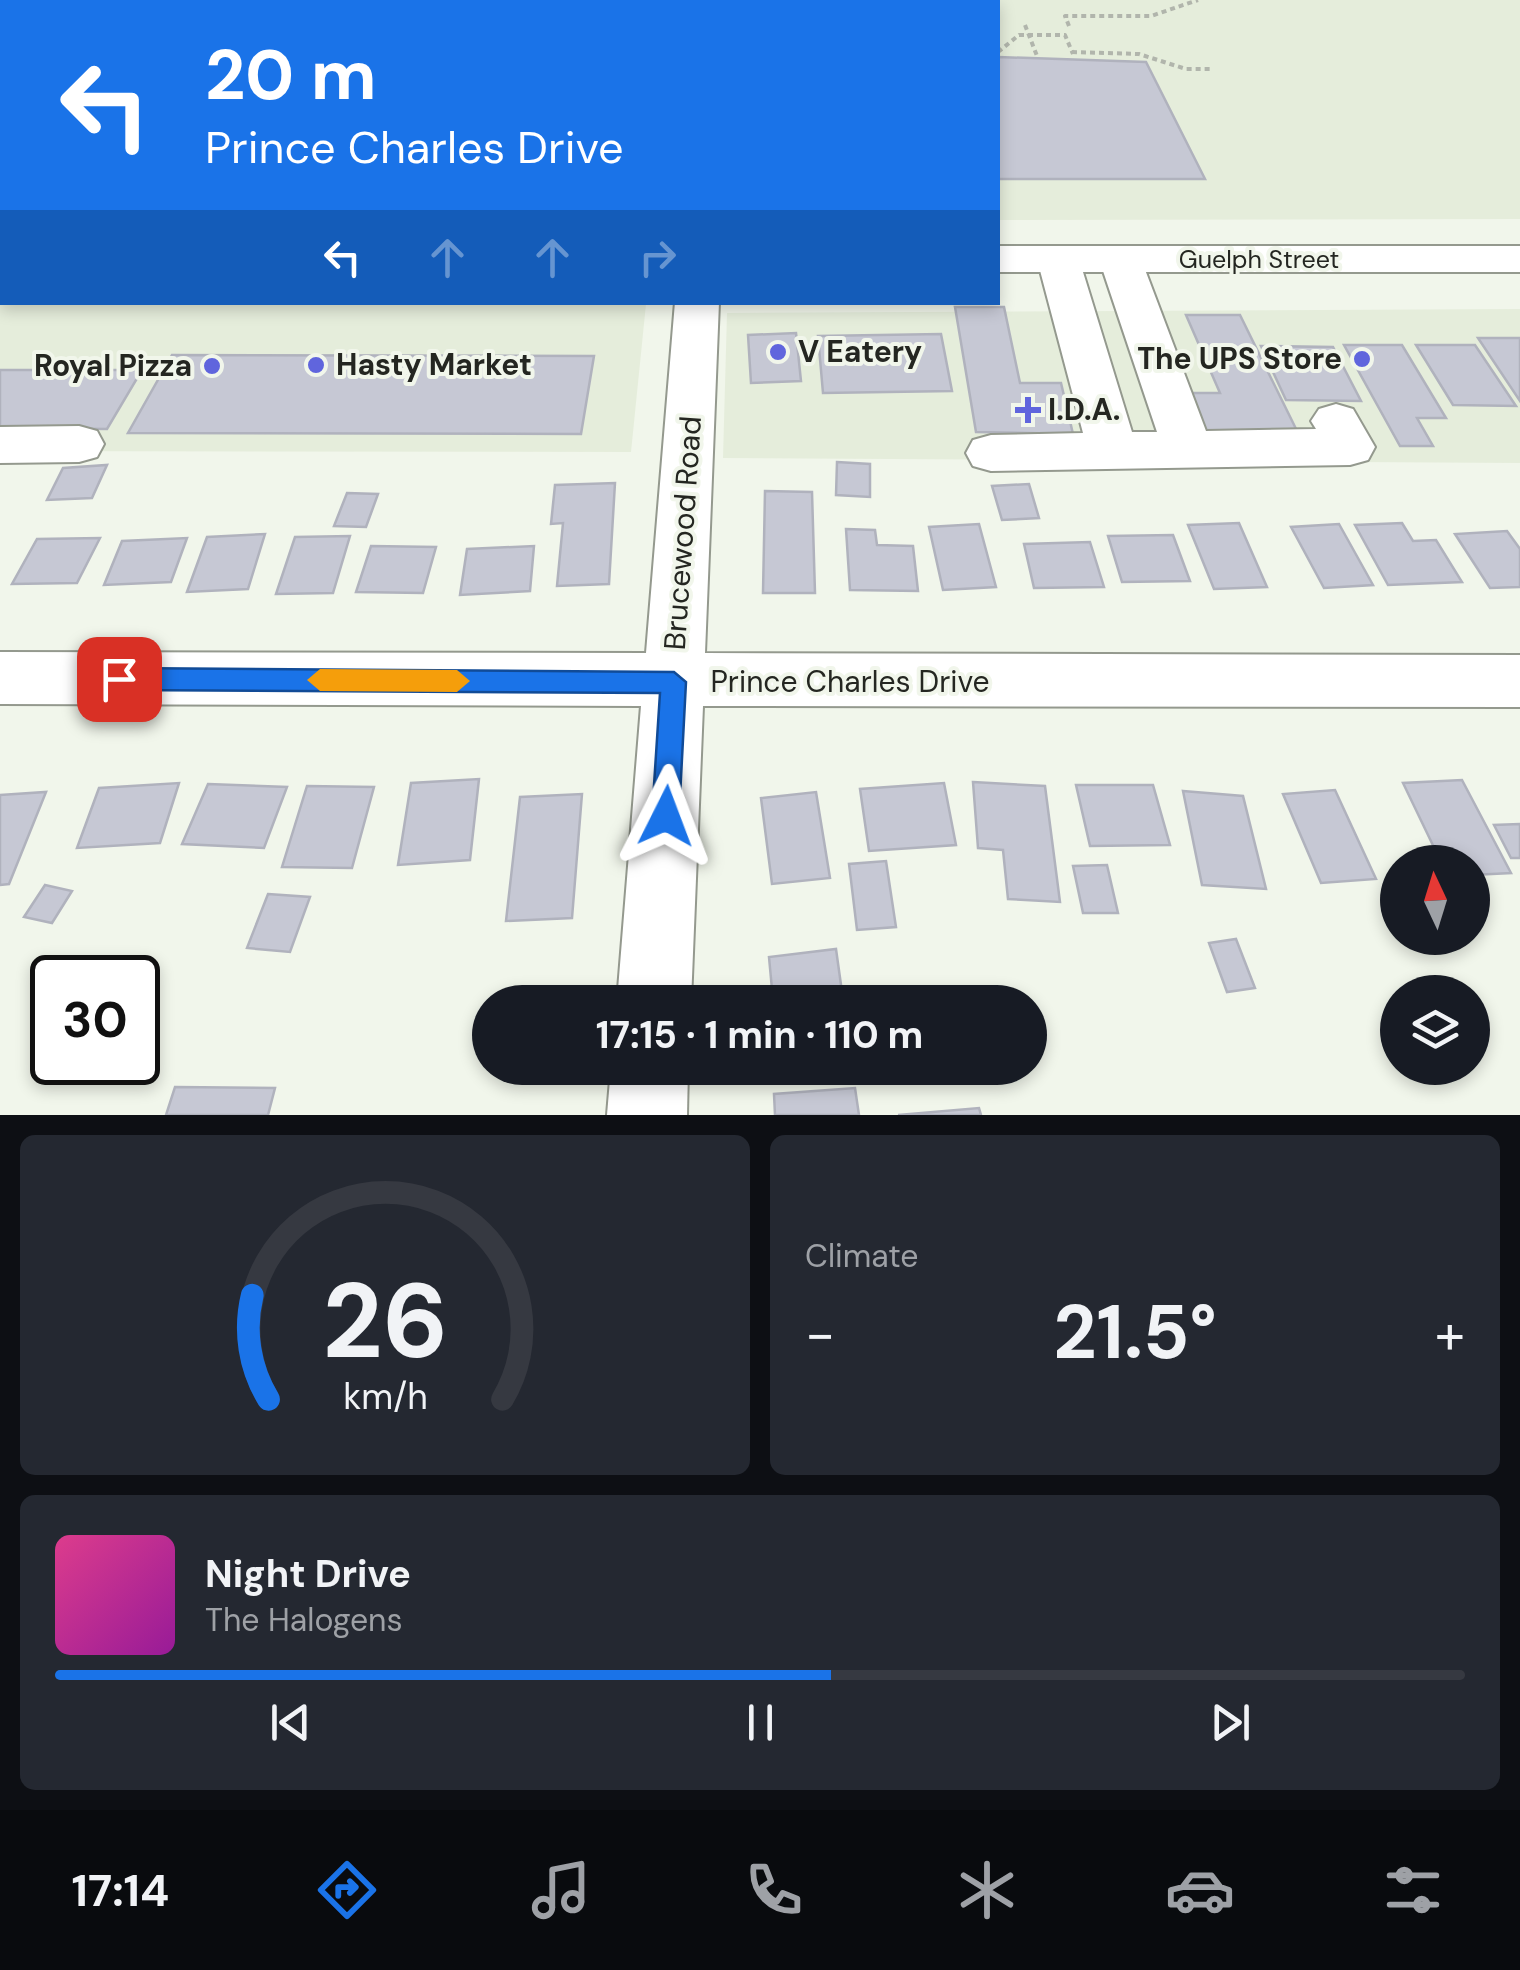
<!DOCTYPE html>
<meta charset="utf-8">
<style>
:root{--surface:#171b24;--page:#242831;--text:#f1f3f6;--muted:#9ea1a6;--line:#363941;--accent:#1a73e8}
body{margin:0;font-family:"DM Sans",sans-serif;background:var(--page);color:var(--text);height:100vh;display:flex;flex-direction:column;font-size:38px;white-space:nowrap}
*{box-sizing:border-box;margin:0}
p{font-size:32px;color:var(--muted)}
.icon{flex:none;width:55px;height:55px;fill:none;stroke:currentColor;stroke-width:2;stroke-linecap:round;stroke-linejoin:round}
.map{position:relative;height:1115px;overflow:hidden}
.details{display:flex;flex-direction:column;gap:20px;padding:20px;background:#0d0f14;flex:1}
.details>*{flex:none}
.banner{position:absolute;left:0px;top:0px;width:1000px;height:305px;box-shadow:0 5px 15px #0003;background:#1a73e8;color:#fff;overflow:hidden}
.needle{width:65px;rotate:356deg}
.controls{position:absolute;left:1380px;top:845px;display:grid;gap:20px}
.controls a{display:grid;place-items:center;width:110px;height:110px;border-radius:50%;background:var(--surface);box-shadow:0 5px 15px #0003;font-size:50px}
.speed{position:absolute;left:30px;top:955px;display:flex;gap:20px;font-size:50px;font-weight:700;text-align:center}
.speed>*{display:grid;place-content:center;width:130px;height:130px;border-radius:50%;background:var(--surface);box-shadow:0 5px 15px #0003;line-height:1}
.speed .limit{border:5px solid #111;border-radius:15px;background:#fff;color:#111}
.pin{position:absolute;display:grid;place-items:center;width:85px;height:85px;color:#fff;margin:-42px;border-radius:20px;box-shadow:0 5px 15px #0006}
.me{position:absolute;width:110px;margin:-55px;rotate:3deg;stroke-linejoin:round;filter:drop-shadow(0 0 8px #0008)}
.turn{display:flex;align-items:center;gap:35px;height:210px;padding:0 40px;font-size:45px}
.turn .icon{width:130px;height:130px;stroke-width:2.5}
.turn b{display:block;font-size:70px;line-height:85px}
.lanes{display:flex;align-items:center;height:95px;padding:0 40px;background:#0003;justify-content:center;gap:50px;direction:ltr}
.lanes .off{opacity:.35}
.big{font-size:75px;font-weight:700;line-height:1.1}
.details .card{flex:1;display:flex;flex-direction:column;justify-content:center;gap:15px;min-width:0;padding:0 35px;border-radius:15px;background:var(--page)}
.details .dial{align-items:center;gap:0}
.dial svg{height:260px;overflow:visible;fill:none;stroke:var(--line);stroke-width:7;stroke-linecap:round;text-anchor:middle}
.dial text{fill:var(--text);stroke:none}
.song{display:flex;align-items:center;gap:30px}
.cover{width:120px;height:120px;border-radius:15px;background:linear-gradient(135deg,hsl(330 70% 55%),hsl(300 70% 35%))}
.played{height:10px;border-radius:5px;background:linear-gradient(90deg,var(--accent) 55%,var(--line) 55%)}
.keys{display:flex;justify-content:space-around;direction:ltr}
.heat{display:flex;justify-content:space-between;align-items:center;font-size:55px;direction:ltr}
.details .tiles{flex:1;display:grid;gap:20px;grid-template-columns:1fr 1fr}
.card:last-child{grid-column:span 2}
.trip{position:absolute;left:472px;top:985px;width:575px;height:100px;border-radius:50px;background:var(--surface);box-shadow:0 5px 15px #0003;font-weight:700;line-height:100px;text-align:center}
.dock{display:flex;height:160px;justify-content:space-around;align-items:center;background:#090b0e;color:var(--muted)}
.dock .icon{width:70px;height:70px}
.dock .selected{color:var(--accent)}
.dock b{font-size:45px;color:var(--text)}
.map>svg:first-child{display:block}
.built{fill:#e5eddb}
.green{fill:#bed5a1}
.building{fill:#c6c8d4;stroke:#b0b2bd;stroke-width:2.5}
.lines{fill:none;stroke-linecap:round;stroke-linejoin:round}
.minor-casing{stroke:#94998e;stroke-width:4}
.major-casing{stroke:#94998e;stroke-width:4}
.path{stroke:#b1b5ac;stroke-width:4;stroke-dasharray:5 4;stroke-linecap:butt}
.minor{fill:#fff;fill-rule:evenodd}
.major{fill:#fff;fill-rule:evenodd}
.route{fill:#1a73e8;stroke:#114b97;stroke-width:2.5}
.slow{fill:#f59e0b}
.poi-dot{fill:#6065dd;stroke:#f1f6eb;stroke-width:4}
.labels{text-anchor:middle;stroke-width:8;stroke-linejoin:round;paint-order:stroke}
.far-street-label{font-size:25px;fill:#242621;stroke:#f1f6eb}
.poi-label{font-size:30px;font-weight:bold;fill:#242621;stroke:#f1f6eb;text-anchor:start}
.street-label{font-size:30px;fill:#242621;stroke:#f1f6eb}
</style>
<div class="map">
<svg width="1520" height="1115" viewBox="0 0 1520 1115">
<rect width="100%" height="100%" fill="#f1f6eb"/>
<!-- built -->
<g class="built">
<polygon points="567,0 1520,0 1520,219 998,220 998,2 561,2"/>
<polygon points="0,302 646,304 631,452 0,451"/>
<polygon points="1520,309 1520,463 723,458 727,313"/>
</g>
<!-- green -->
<polygon class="green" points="0,0 359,0 364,2 2,2 0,226"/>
<!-- building -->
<g class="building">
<polygon points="998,57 1146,62 1205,179 998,179"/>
<polygon points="955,307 1004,307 1020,383 1061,383 1073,434 976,432"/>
<polygon points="1186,315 1240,315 1301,439 1201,440 1182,393 1220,393"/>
<polygon points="796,333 801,381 751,383 748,335"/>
<polygon points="941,334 952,391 823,393 818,336"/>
<polygon points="1478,338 1520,338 1520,401"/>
<polygon points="1344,345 1402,345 1446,418 1417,418 1433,446 1400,446"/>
<polygon points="1416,345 1475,345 1516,406 1453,405"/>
<polygon points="1261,346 1333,347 1361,401 1286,400"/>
<polygon points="172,355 594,356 581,434 128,433"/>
<polygon points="0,370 142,370 107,429 0,428"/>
<polygon points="837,462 870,464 870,497 836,495"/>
<polygon points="107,465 92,498 47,500 63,468"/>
<polygon points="615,483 609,584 557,586 563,523 551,524 555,485"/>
<polygon points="1029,484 1039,518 1002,520 992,486"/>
<polygon points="765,491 812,492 815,593 763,593"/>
<polygon points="347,493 378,494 366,527 334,526"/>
<polygon points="1239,523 1267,587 1214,589 1188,525"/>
<polygon points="1402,523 1413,541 1436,540 1462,582 1388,585 1355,525"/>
<polygon points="979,524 996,587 943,590 929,527"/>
<polygon points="1339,524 1373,585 1324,588 1291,527"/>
<polygon points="846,529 875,530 877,545 913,546 918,591 850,590"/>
<polygon points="1507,531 1520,549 1520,587 1490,588 1455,534"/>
<polygon points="265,534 248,589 187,592 207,537"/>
<polygon points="1173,535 1190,581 1122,582 1108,536"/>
<polygon points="350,536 333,593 276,594 295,537"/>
<polygon points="100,538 77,583 12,584 37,539"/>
<polygon points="187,538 171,582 104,585 122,541"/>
<polygon points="1090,542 1104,587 1034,588 1024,544"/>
<polygon points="371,546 436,547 423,593 356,592"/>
<polygon points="534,546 530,591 460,595 467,549"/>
<polygon points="479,779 470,860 398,865 411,783"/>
<polygon points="1462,780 1511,873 1472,875 1472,862 1441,862 1403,783"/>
<polygon points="973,782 1045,786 1060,902 1008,899 1003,850 978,848"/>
<polygon points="179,783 160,843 77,848 99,788"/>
<polygon points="944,783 956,845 869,851 860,789"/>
<polygon points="208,784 287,787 264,848 182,844"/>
<polygon points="1076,785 1153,785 1170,845 1090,846"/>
<polygon points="307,786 374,787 352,868 282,867"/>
<polygon points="1335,790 1376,879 1321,883 1283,794"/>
<polygon points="1183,791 1243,796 1266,889 1202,885"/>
<polygon points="46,792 9,884 0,885 0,795"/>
<polygon points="816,792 830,878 772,884 761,798"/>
<polygon points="582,794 572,918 506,921 520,797"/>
<polygon points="1520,824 1520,858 1511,858 1494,825"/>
<polygon points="886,861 896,927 857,930 849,864"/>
<polygon points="1107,865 1118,913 1083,913 1073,866"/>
<polygon points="45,885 72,891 52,923 24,917"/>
<polygon points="268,894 310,897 290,952 247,948"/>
<polygon points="1236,939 1255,988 1227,992 1209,943"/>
<polygon points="836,949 842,992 773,1000 769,957"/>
<polygon points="175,1087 275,1088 268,1115 166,1115"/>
<polygon points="855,1088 859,1115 775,1115 774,1094"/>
<polygon points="979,1108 981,1115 898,1115"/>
</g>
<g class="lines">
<!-- minor casing -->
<g class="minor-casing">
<g id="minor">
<polygon points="1058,246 1073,250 1079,259 1132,432 1157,432 1099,259 1105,250 1120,246 1135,250 1141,259 1206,431 1316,429 1311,421 1319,409 1336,404 1353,409 1375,447 1368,460 1350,465 991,471 973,466 966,453 973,440 991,435 1083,433 1037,259 1043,250"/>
<polygon points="675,302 719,302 705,653 1520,655 1520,707 703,706 691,1002 617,1002 641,706 0,704 0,652 646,653"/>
<polygon points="79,426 97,431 104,444 97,457 79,462 0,463 0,427"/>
<polygon points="611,1068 688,1068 687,1115 607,1115"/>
</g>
</g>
<!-- major casing -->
<g class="major-casing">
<g id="major">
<rect x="0" y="244" width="2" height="26"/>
<rect x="998" y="246" width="522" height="26"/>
</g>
</g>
<!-- path -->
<g class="path">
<polyline points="1025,25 1037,56"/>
<polyline points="1069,26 1065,16 1151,16 1198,0"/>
<polyline points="998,52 1019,35 1065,35 1073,54"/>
<polyline points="1072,52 1139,54 1186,69 1212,69"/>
</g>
<!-- minor -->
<use href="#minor" class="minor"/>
<!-- major -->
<use href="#major" class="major"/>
</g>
<!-- route -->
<polygon class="route" points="119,668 674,672 686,682 679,816 675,826 666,829 656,826 652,816 660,693 119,690 106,679"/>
<!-- slow -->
<polygon class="slow" points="320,669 457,670 470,681 457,692 320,691 307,680"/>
<!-- markers -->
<g class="poi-dot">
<circle cx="778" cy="352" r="10"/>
<circle cx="1362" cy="359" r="10"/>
<circle cx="316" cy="365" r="10"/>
<circle cx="212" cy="366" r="10"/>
<path d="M1023 395h10v10h10v10h-10v10h-10v-10h-10v-10h10z"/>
</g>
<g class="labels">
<!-- far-street labels -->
<g class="far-street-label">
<text x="1259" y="268">Guelph Street</text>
</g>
<!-- poi labels -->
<g class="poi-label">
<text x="798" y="362">V Eatery</text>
<text x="1342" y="369" text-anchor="end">The UPS Store</text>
<text x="336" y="375">Hasty Market</text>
<text x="192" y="376" text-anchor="end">Royal Pizza</text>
<text x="1048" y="420">I.D.A.</text>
</g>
<!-- street labels -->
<g class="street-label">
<text transform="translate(683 533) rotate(-86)" y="10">Brucewood Road</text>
<text x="850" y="692">Prince Charles Drive</text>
</g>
</g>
</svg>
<div class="controls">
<a><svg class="needle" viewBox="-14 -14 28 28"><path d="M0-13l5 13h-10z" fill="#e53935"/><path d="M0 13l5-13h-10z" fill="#9ea1a6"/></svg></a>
<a><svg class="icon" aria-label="layers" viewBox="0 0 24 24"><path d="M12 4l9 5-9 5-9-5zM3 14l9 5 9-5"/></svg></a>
</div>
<div class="speed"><div class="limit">30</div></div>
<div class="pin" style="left:119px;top:679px;background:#d93025"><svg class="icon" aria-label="arrive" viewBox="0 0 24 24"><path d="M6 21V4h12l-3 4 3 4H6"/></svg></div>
<svg class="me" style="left:666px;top:816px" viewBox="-20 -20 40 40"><path d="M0-17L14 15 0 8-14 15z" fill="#1a73e8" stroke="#fff" stroke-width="4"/></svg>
<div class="trip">17:15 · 1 min · 110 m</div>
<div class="banner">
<div class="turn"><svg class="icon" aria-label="left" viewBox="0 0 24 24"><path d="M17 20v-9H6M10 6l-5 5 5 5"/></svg><div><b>20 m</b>Prince Charles Drive</div></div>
<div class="lanes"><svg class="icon" aria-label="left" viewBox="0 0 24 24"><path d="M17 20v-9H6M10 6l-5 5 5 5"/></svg><svg class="icon off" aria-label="ahead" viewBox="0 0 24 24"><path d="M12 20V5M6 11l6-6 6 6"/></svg><svg class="icon off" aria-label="ahead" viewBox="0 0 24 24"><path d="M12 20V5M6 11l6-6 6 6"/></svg><svg class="icon off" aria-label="right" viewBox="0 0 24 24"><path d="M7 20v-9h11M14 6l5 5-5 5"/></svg></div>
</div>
</div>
<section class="details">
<div class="tiles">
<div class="card dial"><svg viewBox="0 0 100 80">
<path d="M14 69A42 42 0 1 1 86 69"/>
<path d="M14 69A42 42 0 0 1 9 37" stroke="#1a73e8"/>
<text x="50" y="56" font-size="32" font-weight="700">26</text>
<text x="50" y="72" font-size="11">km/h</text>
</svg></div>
<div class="card"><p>Climate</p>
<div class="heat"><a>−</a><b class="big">21.5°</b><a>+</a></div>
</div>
<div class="card">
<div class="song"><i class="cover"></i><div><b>Night Drive</b><p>The Halogens</p></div></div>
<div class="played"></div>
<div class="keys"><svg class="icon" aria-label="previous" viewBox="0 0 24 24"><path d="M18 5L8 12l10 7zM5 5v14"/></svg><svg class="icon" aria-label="pause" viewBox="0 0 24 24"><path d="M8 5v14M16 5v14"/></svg><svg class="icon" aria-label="next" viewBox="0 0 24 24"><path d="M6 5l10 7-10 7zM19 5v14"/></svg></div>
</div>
</div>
</section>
<nav class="dock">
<b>17:14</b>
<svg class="icon selected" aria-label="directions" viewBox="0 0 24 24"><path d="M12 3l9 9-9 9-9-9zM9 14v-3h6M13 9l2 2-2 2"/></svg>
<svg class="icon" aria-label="music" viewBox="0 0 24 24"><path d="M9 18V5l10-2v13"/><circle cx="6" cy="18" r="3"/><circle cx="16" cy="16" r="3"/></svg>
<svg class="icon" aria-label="phone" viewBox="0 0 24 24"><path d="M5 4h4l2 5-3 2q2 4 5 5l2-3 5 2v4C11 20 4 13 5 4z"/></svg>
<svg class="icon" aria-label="climate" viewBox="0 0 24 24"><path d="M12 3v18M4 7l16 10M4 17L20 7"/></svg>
<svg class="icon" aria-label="car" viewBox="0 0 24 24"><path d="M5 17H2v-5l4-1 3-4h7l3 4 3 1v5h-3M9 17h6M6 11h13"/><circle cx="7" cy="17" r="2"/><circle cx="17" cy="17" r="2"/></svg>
<svg class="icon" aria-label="filters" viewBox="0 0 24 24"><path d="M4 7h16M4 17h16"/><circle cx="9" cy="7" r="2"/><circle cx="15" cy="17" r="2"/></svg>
</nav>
